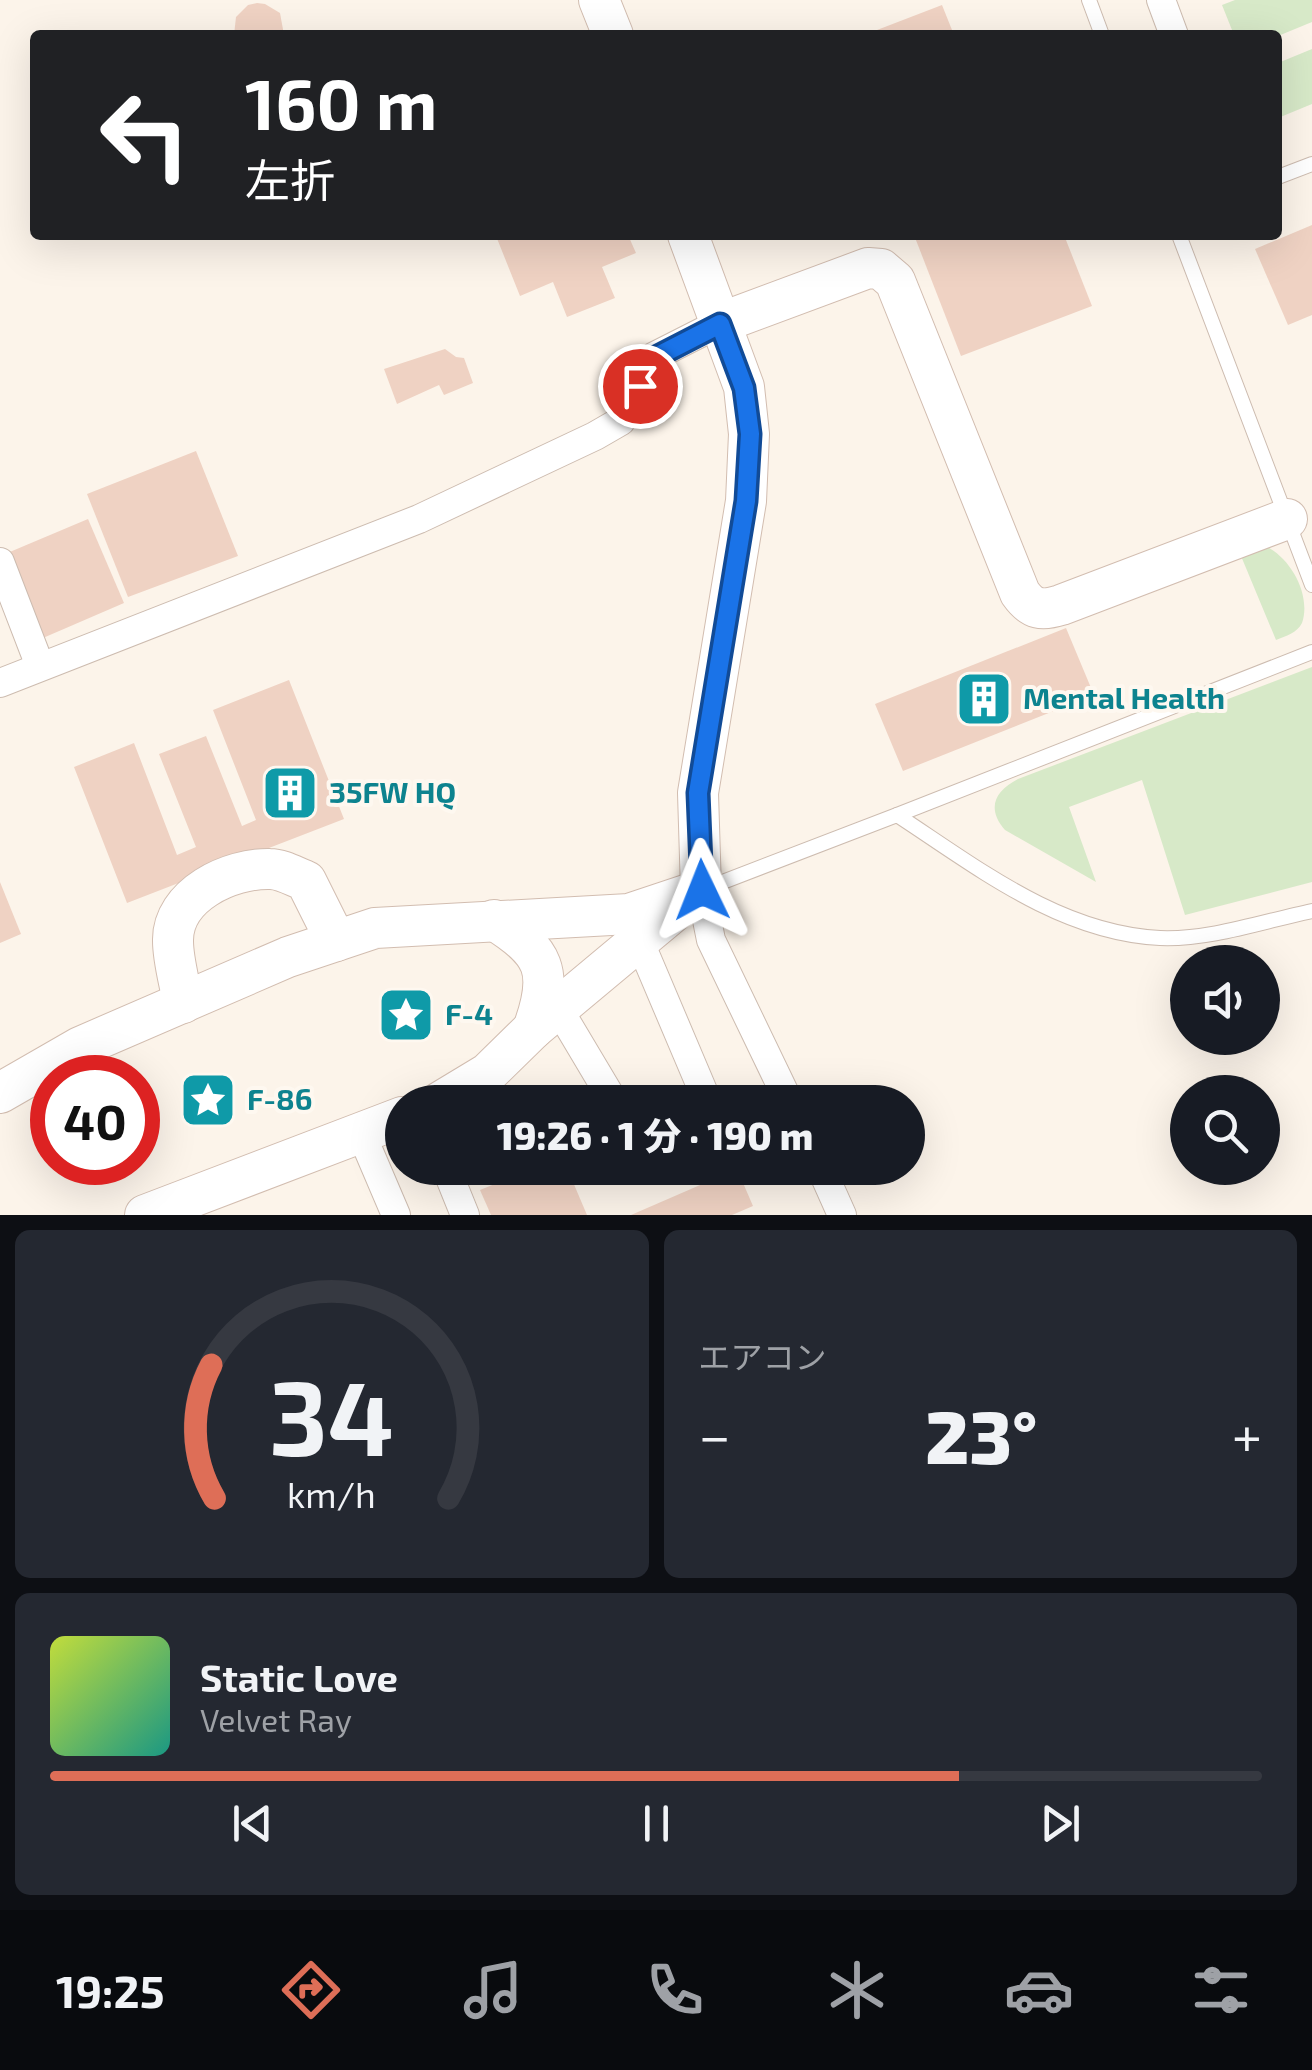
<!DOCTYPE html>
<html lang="ja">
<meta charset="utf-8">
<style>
:root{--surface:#171b24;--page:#242831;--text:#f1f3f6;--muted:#9ea1a6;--line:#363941;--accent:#de6e57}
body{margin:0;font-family:"Exo 2","Noto Sans JP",sans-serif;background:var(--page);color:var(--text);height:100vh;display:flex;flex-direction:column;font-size:38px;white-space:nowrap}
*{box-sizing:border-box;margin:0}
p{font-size:32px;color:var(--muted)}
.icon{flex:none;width:55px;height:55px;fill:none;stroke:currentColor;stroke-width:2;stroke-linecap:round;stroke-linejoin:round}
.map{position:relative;height:1215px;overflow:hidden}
.details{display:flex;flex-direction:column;gap:15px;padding:15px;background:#0d0f14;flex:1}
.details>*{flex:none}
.guide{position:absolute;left:30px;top:30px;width:1252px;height:210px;border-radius:10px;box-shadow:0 10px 40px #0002;background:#202124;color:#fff;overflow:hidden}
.buttons{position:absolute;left:1170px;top:945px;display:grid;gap:20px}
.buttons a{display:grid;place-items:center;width:110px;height:110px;border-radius:50%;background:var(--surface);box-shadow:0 10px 40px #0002;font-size:50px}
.speed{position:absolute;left:30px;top:1055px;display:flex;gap:20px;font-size:50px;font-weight:700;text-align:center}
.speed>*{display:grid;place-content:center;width:130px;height:130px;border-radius:50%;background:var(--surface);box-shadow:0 10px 40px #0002;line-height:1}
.speed .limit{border:15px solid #d22;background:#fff;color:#111}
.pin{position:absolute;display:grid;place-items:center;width:85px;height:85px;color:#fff;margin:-42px;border:5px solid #fff;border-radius:50%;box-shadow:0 2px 10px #0007}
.me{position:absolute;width:110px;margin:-55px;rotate:358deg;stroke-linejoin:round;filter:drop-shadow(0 0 8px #0008)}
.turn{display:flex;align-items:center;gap:35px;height:210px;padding:0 50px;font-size:45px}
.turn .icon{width:130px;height:130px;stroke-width:2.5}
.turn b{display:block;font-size:70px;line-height:85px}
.big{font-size:75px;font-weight:800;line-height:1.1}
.details .card{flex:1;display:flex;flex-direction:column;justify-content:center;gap:15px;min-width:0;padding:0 35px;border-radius:15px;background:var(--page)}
.details .dial{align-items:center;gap:0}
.dial svg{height:260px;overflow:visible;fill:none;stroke:var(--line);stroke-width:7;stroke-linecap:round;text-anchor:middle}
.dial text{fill:var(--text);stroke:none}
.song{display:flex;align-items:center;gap:30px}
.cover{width:120px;height:120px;border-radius:15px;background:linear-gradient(135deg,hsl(70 70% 55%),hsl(170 70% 35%))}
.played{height:10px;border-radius:5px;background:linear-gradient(90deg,var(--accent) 75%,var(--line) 75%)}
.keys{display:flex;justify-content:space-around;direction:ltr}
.heat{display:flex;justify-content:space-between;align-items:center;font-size:55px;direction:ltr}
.details .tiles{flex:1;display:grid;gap:15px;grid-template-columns:1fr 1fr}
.card:last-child{grid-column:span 2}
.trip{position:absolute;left:385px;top:1085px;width:540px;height:100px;border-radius:50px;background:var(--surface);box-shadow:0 10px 40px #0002;font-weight:800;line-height:100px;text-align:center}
.menu{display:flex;height:160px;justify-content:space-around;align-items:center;background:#090b0e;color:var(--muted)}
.menu .icon{width:70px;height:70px}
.menu .on{color:var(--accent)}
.menu b{font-size:45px;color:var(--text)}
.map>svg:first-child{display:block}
.green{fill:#d7e9c8}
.building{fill:#efd2c3}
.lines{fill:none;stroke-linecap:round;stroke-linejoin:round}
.lane-casing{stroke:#cdbcb0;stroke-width:16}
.street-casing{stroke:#cdbcb0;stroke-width:30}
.secondary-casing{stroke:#d2bdb0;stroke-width:42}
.lane{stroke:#fff;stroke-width:14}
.street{stroke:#fff;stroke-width:28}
.secondary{stroke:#fff;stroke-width:40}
.route-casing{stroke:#114b97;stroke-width:25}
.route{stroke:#1a73e8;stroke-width:18}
.labels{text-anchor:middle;stroke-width:8;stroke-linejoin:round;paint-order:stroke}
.culture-label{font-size:30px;font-weight:bold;fill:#0d838f;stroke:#fef8f0;text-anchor:start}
</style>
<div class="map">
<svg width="1312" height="1215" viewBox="0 0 1312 1215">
<rect width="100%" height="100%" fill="#fcf4ea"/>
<!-- green -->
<g class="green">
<polygon points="1235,0 1312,0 1312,22 1278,36 1234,35 1222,5"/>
<polygon points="1312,49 1312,104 1278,118 1278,63"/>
<path d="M1263,545C1289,555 1312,594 1302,623C1297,633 1286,636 1276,640L1241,556Z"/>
<path d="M1312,667V882L1185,915L1142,780L1069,807L1096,882L1005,830C986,808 995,791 1018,779Z"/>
</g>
<!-- building -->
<g class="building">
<polygon points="257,3 265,4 280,13 284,35 234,35 236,17 248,5"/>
<polygon points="942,5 954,35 864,35"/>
<polygon points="1312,225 1312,315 1288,325 1255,249"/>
<polygon points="628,235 636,253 602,267 615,298 567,317 553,282 520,296 496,236"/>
<polygon points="914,235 1064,235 1092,306 961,356"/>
<polygon points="445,349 456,357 464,358 473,383 444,395 439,385 397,404 384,369"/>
<polygon points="196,451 238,556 128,597 87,494"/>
<polygon points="88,519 124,603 36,641 5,554"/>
<polygon points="1066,628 1094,695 903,771 875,704"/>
<polygon points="289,680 344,819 127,903 74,767 134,743 177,855 196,847 159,754 206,736 242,826 256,820 213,710"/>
<polygon points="0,882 21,934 0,943"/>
<polygon points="534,1168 567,1168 587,1215 491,1215 480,1190"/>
<polygon points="737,1169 753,1206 732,1215 631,1215"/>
</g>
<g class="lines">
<!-- lane casing -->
<g class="lane-casing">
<g id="lane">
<polyline points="1089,0 1102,35"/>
<polyline points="1278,177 1312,164"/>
<polyline points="1179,235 1312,585"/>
<polyline points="897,815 1312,652"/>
<path d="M707,888L897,815C978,868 1060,933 1160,938C1210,940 1264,921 1312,911"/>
</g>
</g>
<!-- street casing -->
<g class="street-casing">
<g id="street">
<polyline points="1161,0 1174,35"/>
<polyline points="0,562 40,666"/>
<polyline points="0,683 419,519 595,436 621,421 653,357 720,323"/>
<polyline points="701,890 711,940 789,1102"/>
<polyline points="639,940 706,1098 696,1102"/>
<polyline points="558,1008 614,1102"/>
<polyline points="361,1133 396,1215"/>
<polyline points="446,1168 465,1215"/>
<polyline points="821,1168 842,1215"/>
</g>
</g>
<!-- secondary casing -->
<g class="secondary-casing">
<g id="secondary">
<polyline points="599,0 613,35"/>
<polyline points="688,235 744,387 749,434 746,501 698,793 701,890"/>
<path d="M720,323L868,268L881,269L895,281L1020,593C1032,610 1042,611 1061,605L1287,519"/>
<path d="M494,920C545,952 554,971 533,1029"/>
<path d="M183,1003C180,983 173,961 173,941C172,895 230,868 270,869C282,869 295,877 306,881L336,941"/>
<polyline points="0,1093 80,1047 288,957 375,928 629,914 701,890"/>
<polyline points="440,1102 488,1073 533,1029 678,908"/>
<polyline points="145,1215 402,1117"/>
</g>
</g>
<!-- lane -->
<use href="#lane" class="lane"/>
<!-- street -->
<use href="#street" class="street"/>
<!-- secondary -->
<use href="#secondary" class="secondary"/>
</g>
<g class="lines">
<!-- route casing -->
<g class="route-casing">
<polyline id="route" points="640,386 654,358 720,324 744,388 750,434 746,501 698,793 702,890"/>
</g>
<!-- route -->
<use href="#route" class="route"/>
</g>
<!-- icons -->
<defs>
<g id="building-square" transform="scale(2.875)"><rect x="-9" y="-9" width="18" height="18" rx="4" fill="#0f9aa8" stroke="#fef8f0"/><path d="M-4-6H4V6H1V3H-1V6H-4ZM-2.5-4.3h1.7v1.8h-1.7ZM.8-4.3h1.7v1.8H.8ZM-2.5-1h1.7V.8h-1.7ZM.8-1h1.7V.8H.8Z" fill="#fff"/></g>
<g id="sight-square" transform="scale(2.875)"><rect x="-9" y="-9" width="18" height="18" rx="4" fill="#0f9aa8" stroke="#fef8f0"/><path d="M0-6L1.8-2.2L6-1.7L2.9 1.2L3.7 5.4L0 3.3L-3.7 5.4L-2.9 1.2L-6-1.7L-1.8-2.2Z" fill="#fff"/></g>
</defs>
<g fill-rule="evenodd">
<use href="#building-square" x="984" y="699"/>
<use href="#building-square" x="290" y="793"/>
<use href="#sight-square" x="406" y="1015"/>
<use href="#sight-square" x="208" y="1100"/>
</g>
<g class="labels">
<!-- culture labels -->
<g class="culture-label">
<text x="1023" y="709">Mental Health</text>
<text x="329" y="803">35FW HQ</text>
<text x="445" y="1025">F-4</text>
<text x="247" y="1110">F-86</text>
</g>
</g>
</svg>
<div class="buttons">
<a><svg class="icon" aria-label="sound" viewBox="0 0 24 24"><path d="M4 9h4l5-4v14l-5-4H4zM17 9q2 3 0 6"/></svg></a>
<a><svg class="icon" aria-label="search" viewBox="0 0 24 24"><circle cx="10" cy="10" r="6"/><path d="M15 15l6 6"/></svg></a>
</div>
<div class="speed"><div class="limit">40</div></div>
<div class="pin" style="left:640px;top:386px;background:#d93025"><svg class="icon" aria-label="arrive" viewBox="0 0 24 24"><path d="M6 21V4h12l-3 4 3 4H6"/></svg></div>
<svg class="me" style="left:702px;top:890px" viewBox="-20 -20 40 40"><path d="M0-17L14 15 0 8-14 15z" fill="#1a73e8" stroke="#fff" stroke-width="4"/></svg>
<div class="trip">19:26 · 1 分 · 190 m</div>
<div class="guide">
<div class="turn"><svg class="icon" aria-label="left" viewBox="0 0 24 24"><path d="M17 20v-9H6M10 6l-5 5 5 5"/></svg><div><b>160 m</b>左折</div></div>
</div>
</div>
<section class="details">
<div class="tiles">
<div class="card dial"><svg viewBox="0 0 100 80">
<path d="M14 69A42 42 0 1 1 86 69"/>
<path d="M14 69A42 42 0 0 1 13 28" stroke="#de6e57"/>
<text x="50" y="56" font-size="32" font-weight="700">34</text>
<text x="50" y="72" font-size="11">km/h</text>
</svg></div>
<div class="card"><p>エアコン</p>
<div class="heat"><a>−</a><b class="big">23°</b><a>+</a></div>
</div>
<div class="card">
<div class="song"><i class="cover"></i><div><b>Static Love</b><p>Velvet Ray</p></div></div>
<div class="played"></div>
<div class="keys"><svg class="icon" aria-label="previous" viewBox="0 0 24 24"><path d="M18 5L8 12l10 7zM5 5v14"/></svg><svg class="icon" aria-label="pause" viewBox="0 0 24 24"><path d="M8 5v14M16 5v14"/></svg><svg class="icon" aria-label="next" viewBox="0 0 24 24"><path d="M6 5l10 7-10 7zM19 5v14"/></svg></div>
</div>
</div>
</section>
<nav class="menu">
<b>19:25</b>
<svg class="icon on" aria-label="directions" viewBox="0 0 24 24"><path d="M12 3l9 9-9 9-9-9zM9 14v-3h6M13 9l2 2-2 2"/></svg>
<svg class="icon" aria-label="music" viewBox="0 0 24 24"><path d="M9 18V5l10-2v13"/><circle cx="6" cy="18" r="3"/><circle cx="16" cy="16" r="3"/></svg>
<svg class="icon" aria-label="phone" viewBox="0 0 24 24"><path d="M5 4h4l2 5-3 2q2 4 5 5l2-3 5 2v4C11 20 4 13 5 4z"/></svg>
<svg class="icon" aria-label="climate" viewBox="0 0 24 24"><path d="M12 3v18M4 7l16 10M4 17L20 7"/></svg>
<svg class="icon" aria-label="car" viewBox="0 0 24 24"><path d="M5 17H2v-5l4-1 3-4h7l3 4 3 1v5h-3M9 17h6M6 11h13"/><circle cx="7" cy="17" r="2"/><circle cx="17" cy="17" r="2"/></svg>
<svg class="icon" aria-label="filters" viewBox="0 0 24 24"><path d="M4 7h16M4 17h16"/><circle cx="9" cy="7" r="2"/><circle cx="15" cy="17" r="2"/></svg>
</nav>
